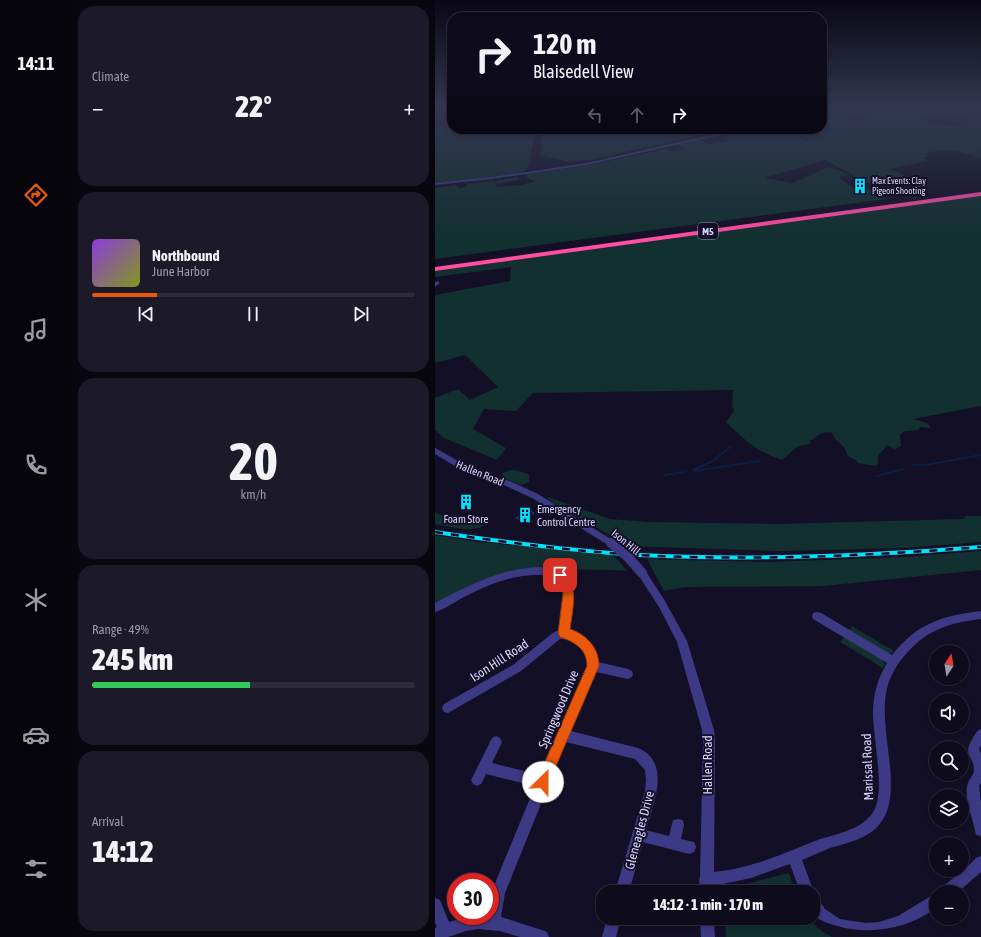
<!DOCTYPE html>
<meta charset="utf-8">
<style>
:root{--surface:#0e0b1c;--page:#1c1929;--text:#f1f3f6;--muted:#9b9ba3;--line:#2e2b3b;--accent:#ea580c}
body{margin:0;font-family:"Asap Condensed",sans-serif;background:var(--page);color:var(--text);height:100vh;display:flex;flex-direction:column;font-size:15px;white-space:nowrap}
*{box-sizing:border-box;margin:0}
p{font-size:13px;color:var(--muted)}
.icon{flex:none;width:22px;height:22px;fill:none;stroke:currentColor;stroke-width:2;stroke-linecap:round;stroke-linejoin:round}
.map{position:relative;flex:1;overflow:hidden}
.side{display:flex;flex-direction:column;gap:6px;padding:6px;background:#08060f;width:363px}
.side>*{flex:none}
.top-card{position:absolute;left:12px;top:12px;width:380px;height:122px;border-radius:16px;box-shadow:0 2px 6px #0003,0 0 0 1px var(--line);background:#0e0b1c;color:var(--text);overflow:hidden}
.needle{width:26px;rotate:12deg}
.buttons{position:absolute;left:494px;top:645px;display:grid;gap:8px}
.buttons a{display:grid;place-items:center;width:40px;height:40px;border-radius:50%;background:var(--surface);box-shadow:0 2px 6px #0003,0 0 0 1px var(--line);font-size:20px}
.speed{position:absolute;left:12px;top:873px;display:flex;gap:8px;font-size:20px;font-weight:700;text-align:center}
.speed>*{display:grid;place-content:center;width:52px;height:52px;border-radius:50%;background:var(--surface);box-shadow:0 2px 6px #0003,0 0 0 1px var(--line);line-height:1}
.speed .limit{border:6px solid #d22;background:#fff;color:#111}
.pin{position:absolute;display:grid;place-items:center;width:34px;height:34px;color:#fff;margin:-17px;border-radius:8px;box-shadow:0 2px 6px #0006}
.me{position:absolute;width:44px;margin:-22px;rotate:23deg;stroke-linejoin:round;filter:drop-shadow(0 0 3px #0008)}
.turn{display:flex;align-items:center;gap:14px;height:84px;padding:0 20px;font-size:18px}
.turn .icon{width:52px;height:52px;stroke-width:2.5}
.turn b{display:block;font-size:28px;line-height:34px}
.lanes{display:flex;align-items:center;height:38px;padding:0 20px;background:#0003;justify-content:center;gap:20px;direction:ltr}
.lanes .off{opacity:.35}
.big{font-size:30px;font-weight:800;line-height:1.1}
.side .tile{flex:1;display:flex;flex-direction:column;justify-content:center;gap:6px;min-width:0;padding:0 14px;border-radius:16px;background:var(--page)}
.side .dial{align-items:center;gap:0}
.dial b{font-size:52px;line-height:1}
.song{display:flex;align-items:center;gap:12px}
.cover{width:48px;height:48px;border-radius:6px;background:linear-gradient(135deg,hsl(270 70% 55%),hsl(70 70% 35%))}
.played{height:4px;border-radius:2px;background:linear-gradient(90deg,var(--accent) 20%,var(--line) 20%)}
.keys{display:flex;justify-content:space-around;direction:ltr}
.heat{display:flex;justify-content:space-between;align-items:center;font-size:22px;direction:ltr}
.charge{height:6px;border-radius:3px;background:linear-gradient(90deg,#34c759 49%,var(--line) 0)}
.trip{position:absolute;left:161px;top:885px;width:224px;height:40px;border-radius:16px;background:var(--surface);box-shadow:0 2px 6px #0003,0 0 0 1px var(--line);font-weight:800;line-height:40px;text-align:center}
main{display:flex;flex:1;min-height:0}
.tabs{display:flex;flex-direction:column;width:72px;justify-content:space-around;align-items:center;background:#06040b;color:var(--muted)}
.tabs .icon{width:28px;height:28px}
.tabs .selected{color:var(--accent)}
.tabs b{font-size:18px;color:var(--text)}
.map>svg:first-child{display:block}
.green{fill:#12302f}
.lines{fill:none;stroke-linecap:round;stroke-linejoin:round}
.stream{stroke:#0a1f44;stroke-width:2}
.building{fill:#241b47;stroke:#3b2d73}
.minor{fill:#3d3a85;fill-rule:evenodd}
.highway{fill:#ff4fa3;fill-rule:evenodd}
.rail-casing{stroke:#00e5ff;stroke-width:4}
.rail{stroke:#130f26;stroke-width:2.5;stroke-dasharray:8;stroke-linecap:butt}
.minor-bridge{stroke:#3d3a85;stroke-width:10}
.route{fill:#ea580c;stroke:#983908}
.labels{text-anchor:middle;stroke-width:4;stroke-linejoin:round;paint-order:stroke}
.far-poi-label{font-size:9px;fill:#d9d4ff;stroke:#130f26;text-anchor:start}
.shield{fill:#130f26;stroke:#9e99be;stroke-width:1}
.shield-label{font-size:10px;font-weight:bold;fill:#d9d4ff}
.street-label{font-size:11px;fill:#d9d4ff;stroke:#130f26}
.poi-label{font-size:11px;fill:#d9d4ff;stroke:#130f26;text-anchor:start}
.near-street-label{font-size:13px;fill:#d9d4ff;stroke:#130f26}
</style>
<main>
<nav class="tabs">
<b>14:11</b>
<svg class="icon selected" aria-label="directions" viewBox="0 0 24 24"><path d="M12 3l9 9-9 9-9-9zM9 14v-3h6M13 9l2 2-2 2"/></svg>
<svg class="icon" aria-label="music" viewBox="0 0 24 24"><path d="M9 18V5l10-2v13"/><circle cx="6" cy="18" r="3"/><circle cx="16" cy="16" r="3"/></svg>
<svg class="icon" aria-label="phone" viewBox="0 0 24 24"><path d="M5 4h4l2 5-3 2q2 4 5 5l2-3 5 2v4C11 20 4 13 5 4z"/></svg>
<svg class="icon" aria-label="climate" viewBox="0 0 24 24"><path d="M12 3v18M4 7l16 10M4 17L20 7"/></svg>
<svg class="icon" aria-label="car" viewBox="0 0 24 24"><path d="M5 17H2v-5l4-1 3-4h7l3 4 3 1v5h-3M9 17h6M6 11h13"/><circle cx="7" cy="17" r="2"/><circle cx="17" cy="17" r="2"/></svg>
<svg class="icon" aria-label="filters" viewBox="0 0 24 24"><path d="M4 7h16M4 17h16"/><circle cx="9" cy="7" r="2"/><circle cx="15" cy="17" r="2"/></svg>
</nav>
<section class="side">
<div class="tile"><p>Climate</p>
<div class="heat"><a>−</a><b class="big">22°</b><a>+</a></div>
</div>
<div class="tile">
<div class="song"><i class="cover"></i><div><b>Northbound</b><p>June Harbor</p></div></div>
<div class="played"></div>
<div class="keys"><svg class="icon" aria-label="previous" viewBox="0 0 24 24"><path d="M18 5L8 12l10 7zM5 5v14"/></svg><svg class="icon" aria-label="pause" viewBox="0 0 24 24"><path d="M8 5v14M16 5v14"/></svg><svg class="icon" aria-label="next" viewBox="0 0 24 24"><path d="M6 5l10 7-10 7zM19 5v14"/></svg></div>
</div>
<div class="tile dial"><b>20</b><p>km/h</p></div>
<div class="tile"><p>Range · 49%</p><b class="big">245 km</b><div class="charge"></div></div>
<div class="tile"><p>Arrival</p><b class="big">14:12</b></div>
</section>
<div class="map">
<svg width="546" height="937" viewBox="0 0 546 937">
<rect width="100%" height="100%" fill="#130f26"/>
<!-- green -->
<g class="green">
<path d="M460,108H538L535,109L537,114L546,120V133L529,126L535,122H540L534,114L496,112L482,118L487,123L526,126L546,134V158C525,152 512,147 490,154L495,156L488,158L494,161L454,169L474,177L435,184L390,160L329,178L357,183L394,167L415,175L404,177L418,188L431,187L451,199L0,259V188L21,185L24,188L30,187L33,184L60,181L82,177L85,180L62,184L60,181L61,187L87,185L100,181L94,179L91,175L93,174L160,164L216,152H222L230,148L237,151L250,149L242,145L265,140L274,144L293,141L286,137L325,129H362L366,137L370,139L369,140H374L368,137L363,129H387V121L399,117L428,121L436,116Z"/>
<path d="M8,125L17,126V129H102L92,170C71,180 25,181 0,183V126Z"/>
<polygon points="109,129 237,129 260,136 160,159 134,162 105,155"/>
<path d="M546,196V406L478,419L492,423L495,426V428L485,427L484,430L470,431L465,434L466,446L460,449L451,445L449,449L443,456V464L440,466L423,463L422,461L413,456L409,447L401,440L396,432L387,433L376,440L375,444L363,446L347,460C324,453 308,439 291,422L299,411L297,406L298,390L98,393L81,411L49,409L38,429L71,448L62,460L9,438L0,430V398L23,389L35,400L63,387L30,355L0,363V295L75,281L76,267L0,277V271Z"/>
<polygon points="75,470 80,470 94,474 94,482 86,485 68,478 68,473"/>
<path d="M110,496L175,519L213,522L342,524L528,519L531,516H546V542L468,548L346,551L190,546C165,526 134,516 110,496Z"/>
<path d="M0,512L2,514L54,522C41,535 17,527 0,524Z"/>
<polygon points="0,535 43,542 176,554 184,561 192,571 178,570 107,569 63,575 0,605"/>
<polygon points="546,551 546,570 388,586 251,587 229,591 212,559 334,562 468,557"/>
<polygon points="417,626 459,651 457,653 452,653 415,630"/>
<polygon points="410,636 446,658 450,665 448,668 405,642"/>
<polygon points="354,873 360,892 299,892 307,885"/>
<polygon points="290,918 372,918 388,932 397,937 291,937"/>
</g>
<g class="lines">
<!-- stream -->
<g class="stream">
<polyline points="478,465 491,465 546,455"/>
<polyline points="258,470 278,461 295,447"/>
<polyline points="259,471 325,461"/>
<polyline points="230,475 249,472"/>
<polyline points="442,476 468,469"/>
</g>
</g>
<!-- building -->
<polygon class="building" points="92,509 99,513 89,522 81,518"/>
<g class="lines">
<!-- minor -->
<g class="minor">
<polygon points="391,108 395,108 387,112 387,110"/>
<polygon points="311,129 319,129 267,139 152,165 57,179 0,185 0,183 57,177 152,163 267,137"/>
<polygon points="2,281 5,283 0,287 0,282"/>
<polygon points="0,448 34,467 77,482 103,494 179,541 180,543 179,545 176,546 173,545 97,498 71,486 28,471 0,454"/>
<path d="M106,567C147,569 139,600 135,630C148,635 163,647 163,662L193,669L197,671L198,674L197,677L193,679L161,672L136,731L203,748C237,762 218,805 211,830L234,836L238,820L243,819L248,820L249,825L246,839L259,842L261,847L259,852L254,854L208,842L194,892H180L210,791L211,780L210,770L200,759L131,742L70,893L66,917L107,930L112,932L114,937H85L65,931L43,929L31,931L13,937H0V928L2,927L0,923V898L5,900L14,922L36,916H55L56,893L100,786L51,774L46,784L42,786L38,784L36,780L57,738L61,736L65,738L67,742L57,763L105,775L122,736L123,731L124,730L153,666C153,651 141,638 125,639L86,671L13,713L9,712L7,708L9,704L78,665L119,632L124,630C127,617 133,598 127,585C123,576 112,575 103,575C75,575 52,585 27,598C18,603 10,609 0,612V603C35,585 66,568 106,567Z"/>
<path d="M207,569L210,570L230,601L252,641L279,730L280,742L279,872C314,869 348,854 380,841C396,835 417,832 430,821C435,817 439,812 441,806C449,784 438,738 438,712C438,695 443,678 452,663L378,619L377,616L378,613L382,612L386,613L457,655C483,623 506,616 546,611V619C514,623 493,629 471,654C463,663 456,674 453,685C440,727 472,792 444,825C432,839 412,843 395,848C386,852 376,856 367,860L379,892L378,894V892H365L355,864L316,878L279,886V892H265L264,880L265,877L268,742L267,730L242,642L224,607L202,573L204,570Z"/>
<path d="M546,729V746L544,749L546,754V783L544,786L546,803V836L541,835L540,830C537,816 530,801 532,787C533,780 539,775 539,770C538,754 527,755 538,738C540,734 541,731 546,729Z"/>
<polygon points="546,856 546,872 523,892 505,892 507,887 531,868 541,858"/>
<path d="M501,893V908C465,935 414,937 378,916V897L383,899L390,909L405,919L431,923L444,922L463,916Z"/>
<polygon points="172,918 186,918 181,937 167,937"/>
<polygon points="265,918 279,918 280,937 266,937"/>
</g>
<!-- highway -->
<polygon class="highway" points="546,192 546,196 0,271 0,267"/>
<!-- rail casing -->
<g class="rail-casing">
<path id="rail" d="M0,532C68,542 136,551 204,555C319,561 432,556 546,547"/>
</g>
<!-- rail -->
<use href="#rail" class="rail"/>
<!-- minor-bridge -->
<polyline class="minor-bridge" points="176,543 193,557 207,573"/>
</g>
<!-- sky -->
<linearGradient id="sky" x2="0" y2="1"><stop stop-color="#0a0815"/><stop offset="0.45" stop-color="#333752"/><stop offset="1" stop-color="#333752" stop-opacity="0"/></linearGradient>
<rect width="546" height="239" fill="url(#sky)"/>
<!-- route -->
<path class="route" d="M125,571C146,578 137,613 135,629C152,635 164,648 164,666L112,787L108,789L103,787L101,782L152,666C152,649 140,642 125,637L123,633L128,594L127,587L120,575L121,572Z"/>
<!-- icons -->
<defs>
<g id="building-bare" transform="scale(1.2)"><path d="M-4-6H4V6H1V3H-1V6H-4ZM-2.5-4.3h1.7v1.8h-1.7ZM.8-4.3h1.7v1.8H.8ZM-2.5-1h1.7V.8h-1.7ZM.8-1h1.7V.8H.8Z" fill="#00e5ff" stroke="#130f26" stroke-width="2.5" paint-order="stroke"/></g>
</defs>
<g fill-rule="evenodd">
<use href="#building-bare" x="425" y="186"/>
<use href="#building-bare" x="31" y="502"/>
<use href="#building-bare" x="90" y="515"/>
</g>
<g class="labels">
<!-- far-poi labels -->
<g class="far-poi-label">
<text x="437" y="184">Max Events: Clay<tspan x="437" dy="10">Pigeon Shooting</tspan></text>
</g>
<!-- shield labels -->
<rect class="shield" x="263" y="223" width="20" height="16" rx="3"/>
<g class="shield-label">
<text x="273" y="235">M5</text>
</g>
<!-- street labels -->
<g class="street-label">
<text transform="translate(45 473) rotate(22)" y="4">Hallen Road</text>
<text transform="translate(191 542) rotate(39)" y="4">Ison Hill</text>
</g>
<!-- poi labels -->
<g class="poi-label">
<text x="102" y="513">Emergency<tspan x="102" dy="13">Control Centre</tspan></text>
<text x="31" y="523" text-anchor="middle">Foam Store</text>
</g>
<!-- near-street labels -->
<g class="near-street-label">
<text transform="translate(64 660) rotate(-33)" y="5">Ison Hill Road</text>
<text transform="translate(123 709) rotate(-67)" y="5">Springwood Drive</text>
<text transform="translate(272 765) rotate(-90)" y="5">Hallen Road</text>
<text transform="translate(432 767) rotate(-92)" y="5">Marissal Road</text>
<text transform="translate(204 830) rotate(-75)" y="5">Gleneagles Drive</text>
</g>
</g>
</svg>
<div class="buttons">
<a><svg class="needle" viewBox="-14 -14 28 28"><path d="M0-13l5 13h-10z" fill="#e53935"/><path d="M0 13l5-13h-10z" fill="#9b9ba3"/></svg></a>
<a><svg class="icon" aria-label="sound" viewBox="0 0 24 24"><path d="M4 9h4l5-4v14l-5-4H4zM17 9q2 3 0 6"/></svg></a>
<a><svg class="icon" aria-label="search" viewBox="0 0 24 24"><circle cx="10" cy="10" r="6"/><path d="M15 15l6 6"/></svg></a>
<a><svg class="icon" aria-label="layers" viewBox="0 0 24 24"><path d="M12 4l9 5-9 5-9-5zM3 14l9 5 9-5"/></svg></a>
<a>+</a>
<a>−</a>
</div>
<div class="speed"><div class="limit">30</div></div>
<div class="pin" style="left:125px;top:575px;background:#d93025"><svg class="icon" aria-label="arrive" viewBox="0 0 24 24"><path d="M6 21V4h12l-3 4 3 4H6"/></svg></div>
<svg class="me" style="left:108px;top:782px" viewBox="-20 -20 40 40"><circle r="19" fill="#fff"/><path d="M0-13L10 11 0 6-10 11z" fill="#ea580c"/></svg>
<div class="trip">14:12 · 1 min · 170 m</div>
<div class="top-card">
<div class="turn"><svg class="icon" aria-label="right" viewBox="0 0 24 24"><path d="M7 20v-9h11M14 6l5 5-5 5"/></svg><div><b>120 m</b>Blaisedell View</div></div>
<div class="lanes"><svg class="icon off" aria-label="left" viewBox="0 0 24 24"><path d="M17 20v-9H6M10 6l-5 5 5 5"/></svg><svg class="icon off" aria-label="ahead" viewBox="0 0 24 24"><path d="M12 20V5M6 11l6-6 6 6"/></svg><svg class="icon" aria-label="right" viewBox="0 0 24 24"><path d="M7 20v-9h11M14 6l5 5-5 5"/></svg></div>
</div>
</div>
</main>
